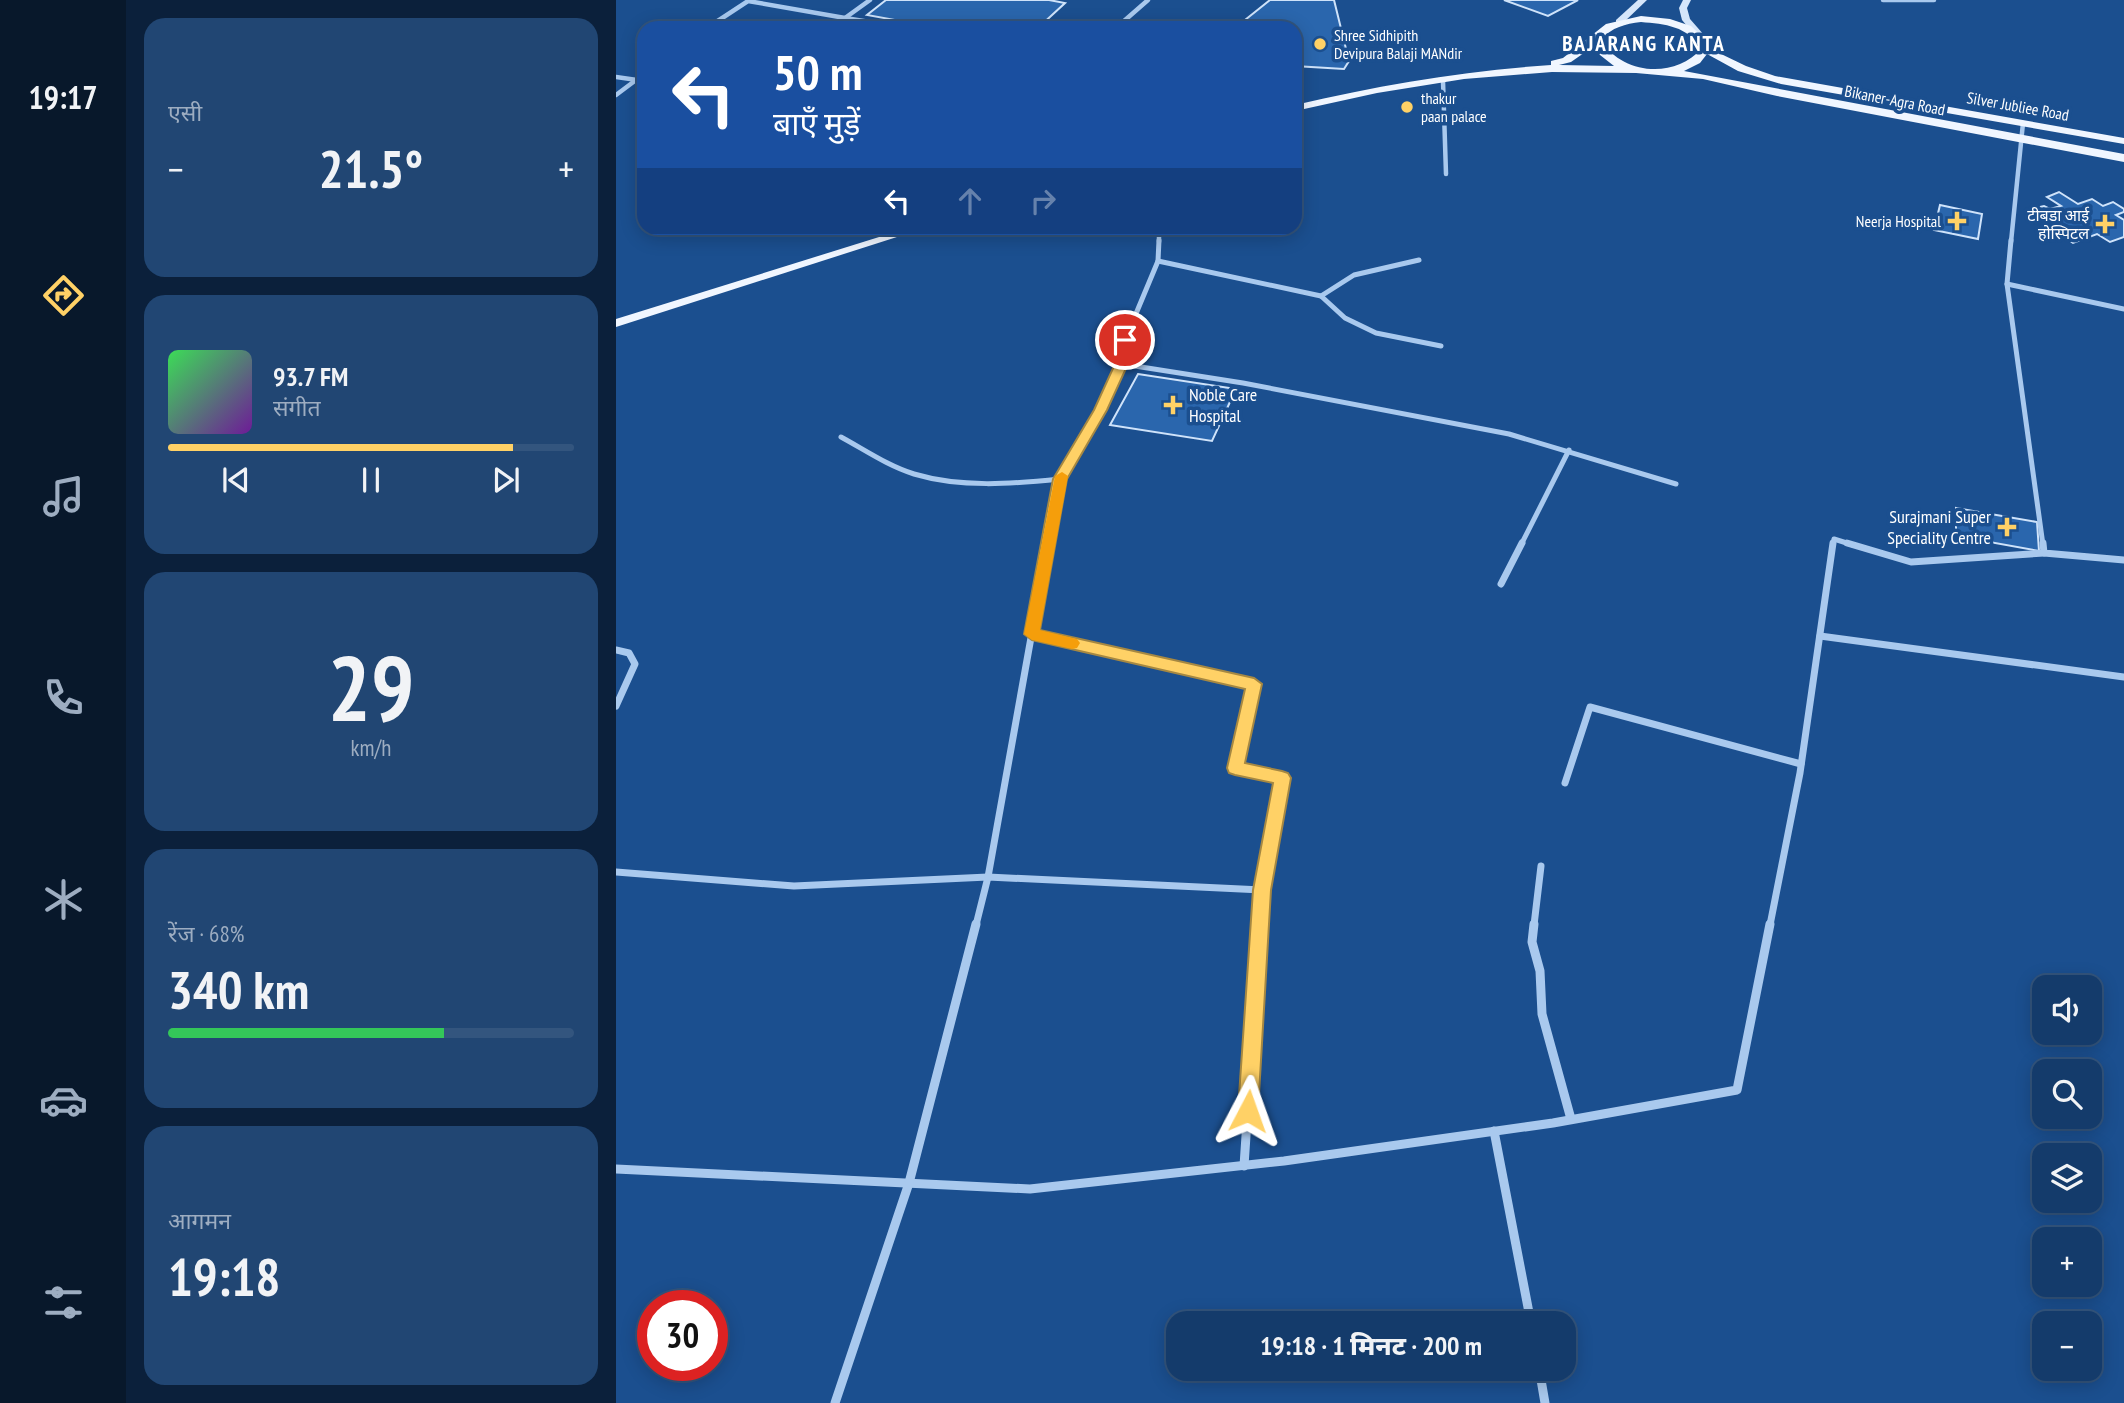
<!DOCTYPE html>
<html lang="hi">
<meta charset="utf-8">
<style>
:root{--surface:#143b6b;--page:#214673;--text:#f1f3f6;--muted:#9dadc1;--line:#33557e;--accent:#ffd166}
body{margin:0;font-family:"PT Sans Narrow","Noto Sans Devanagari",sans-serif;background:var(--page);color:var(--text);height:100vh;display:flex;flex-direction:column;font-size:26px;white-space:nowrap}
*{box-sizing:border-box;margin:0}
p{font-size:23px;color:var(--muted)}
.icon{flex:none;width:38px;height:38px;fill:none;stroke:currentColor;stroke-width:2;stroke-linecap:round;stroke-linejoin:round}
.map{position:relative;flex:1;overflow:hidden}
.details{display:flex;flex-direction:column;gap:18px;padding:18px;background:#0b203b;width:490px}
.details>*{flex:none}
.banner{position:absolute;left:21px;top:21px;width:665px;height:214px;border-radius:21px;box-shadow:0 4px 18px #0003,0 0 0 2px var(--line);background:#1a4fa0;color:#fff;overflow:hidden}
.tools{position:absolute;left:1416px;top:975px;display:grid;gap:14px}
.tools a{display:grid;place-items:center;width:70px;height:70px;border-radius:14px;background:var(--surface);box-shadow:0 4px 18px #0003,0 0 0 2px var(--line);font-size:35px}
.speed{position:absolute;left:21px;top:1290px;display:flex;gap:14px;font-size:35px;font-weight:700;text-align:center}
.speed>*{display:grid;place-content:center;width:91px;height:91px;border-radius:50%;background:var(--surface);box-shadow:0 4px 18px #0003,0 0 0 2px var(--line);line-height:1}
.speed .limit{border:10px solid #d22;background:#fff;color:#111}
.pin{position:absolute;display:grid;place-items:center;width:60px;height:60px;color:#fff;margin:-30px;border:4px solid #fff;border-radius:50%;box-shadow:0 2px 7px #0007}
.me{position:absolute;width:77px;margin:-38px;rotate:4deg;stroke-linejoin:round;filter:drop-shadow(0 0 5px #0008)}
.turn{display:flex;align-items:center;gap:24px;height:147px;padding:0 21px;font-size:32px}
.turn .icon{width:91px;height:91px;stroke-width:2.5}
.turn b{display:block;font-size:49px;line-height:60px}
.lanes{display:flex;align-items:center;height:66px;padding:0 21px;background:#0003;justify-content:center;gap:35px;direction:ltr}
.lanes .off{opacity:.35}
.big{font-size:52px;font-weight:800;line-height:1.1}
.details .card{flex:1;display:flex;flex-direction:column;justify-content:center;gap:10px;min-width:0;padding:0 24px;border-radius:21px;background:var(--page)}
.details .dial{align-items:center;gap:0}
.dial b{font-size:91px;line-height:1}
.song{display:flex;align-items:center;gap:21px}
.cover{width:84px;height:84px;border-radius:10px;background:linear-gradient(135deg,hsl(130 70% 55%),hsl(280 70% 35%))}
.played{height:7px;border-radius:4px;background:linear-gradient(90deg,var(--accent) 85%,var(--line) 85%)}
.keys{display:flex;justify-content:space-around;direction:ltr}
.heat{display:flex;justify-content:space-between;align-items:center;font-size:38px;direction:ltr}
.charge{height:10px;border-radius:5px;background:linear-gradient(90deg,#34c759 68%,var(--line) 0)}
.trip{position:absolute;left:550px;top:1311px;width:410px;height:70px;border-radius:21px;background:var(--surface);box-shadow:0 4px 18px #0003,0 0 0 2px var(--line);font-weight:800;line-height:70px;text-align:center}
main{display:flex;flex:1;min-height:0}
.tab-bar{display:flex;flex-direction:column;width:126px;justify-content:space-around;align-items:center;background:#08182b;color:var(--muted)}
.tab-bar .icon{width:49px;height:49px}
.tab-bar .active{color:var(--accent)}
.tab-bar b{font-size:32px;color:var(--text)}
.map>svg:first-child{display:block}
.building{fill:#2a66ad;stroke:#cfe3fa;stroke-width:2}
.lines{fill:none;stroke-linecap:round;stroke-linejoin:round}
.street-far3{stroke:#a9c9ee;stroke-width:4.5}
.street-far2{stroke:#a9c9ee;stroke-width:5}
.street-far1{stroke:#a9c9ee;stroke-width:7}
.street{stroke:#a9c9ee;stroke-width:9}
.secondary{fill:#d6e6fa;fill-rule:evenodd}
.primary{fill:#f0f6ff;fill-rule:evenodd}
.route{fill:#ffd166;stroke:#a68842;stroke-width:2}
.slow{fill:#f59e0b}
.poi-dot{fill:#ffd166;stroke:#1b4f8f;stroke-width:2.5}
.labels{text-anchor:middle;stroke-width:7;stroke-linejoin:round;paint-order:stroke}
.far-poi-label{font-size:16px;fill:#fff;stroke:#1b4f8f;text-anchor:start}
.far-street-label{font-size:16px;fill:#fff;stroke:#1b4f8f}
.poi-label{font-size:18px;fill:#fff;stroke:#1b4f8f;text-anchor:start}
.far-district-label{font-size:21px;font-weight:bold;letter-spacing:2px;fill:#fff;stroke:#1b4f8f}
</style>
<main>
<nav class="tab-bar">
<b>19:17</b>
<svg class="icon active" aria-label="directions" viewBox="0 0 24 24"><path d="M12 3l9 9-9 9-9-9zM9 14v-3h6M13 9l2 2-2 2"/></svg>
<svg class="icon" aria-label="music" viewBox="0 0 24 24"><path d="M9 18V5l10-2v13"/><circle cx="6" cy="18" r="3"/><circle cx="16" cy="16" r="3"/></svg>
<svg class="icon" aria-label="phone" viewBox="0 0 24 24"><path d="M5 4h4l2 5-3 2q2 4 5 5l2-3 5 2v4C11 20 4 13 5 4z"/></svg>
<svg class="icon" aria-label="climate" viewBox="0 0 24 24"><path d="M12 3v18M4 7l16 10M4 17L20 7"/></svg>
<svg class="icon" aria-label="car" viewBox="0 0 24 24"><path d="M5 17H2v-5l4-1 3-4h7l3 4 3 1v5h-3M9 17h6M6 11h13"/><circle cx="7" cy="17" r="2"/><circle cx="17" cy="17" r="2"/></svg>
<svg class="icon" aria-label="filters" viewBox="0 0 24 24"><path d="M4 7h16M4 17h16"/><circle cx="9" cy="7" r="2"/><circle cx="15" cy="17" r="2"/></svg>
</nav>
<section class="details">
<div class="card"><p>एसी</p>
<div class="heat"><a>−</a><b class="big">21.5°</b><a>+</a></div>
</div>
<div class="card">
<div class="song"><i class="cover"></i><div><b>93.7 FM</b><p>संगीत</p></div></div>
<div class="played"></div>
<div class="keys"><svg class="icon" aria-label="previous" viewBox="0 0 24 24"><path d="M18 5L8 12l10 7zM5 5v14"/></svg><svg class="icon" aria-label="pause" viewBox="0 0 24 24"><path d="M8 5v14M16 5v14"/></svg><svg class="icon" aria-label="next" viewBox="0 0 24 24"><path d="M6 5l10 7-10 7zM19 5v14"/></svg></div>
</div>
<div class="card dial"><b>29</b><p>km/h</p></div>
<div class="card"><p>रेंज · 68%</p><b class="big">340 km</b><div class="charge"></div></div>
<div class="card"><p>आगमन</p><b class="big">19:18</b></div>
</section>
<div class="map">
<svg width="1508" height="1403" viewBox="0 0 1508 1403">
<rect width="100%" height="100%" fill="#1b4f8f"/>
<!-- building -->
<g class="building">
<polygon points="270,0 433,0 449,3 422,28 323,28 251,15"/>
<polygon points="654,0 718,0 733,61 728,69 679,66 679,28 619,28"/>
<polygon points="888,0 962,0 932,16"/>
<polygon points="1443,192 1462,204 1476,199 1487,206 1497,202 1508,209 1508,212 1500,215 1508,220 1508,237 1494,242 1481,234 1457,243 1430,224 1435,222 1431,219 1434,218 1440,222 1444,221 1424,207 1428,206 1434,209 1445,206 1431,197"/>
<polygon points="1324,205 1366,214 1362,239 1318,230"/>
<polygon points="522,374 620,389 596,441 494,425"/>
<polygon points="1340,508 1421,522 1423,551 1340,536"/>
</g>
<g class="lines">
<!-- street-far3 -->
<g class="street-far3">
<polyline points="1267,0 1318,0"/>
<polyline points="229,18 291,28"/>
<polyline points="91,28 132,1 229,18 254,0"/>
<polyline points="500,28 532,0"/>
<polyline points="0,77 28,81"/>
<polyline points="827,81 830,174"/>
<polyline points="0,95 28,74"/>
<polyline points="543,242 543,228"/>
<polyline points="1395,242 1407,123"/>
</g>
<!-- street-far2 -->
<g class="street-far2">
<polyline points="1395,240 1391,284 1427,545"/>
<polyline points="542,261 705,296 729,318 760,333 825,346"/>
<polyline points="1391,284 1508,309"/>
<polyline points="705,296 738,275 803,260"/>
<polyline points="506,364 627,383 893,434 1060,484"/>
<path d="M225,437C249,450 272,466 298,474C345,488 396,484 444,479"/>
<polyline points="432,545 444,479 484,410 506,364 509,340 542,261 543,240"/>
<polyline points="905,545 953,450"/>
<polyline points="1217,545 1218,539 1237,545"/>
</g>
<!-- street-far1 -->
<g class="street-far1">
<polyline points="1231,543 1295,562 1428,553"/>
<polyline points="1427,543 1428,553 1508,560"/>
<polyline points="885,584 906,543"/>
<polyline points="1204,636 1508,677"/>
<polyline points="0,650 13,653 19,664 0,706"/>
<polyline points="949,783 974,707 1185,764"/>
<polyline points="0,872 178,886 372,877 646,890 666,778 619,768 638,684 416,634"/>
<polyline points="360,925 372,877 432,543"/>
<polyline points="644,925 646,890"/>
<polyline points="918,925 925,866"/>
<polyline points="1154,925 1184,773 1217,543"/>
</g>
<!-- street -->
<g class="street">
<polyline points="918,924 916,942 924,971 926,1014 955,1119"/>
<polyline points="878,1131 915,1323"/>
<polyline points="628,1166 644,924"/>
<polyline points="0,1169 414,1189 668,1161 937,1123 1121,1090 1154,924"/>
<polyline points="923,1368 929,1403"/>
<polyline points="219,1403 293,1183 360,924"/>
</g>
<!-- secondary -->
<g class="secondary">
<polygon points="1022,0 1031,0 1006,24 1000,24 1000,20"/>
<polygon points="1067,0 1075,0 1071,8 1074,19 1088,35 1088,39 1082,39 1066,20 1063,8"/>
</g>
<!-- primary -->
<g class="primary">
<path d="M1025,16L1054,19L1075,26L1103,53L1130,66L1159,76L1508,138V144L1165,84L1122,71L1091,54L1084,63L1068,71L1508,154V162L1161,96L1087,79L1020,73L936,72L848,79L761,93L679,111V105C764,85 848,71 935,65V61L947,58L990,24ZM1025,22C1049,24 1072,26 1085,49C1059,79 1006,75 985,40C996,27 1009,24 1025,22ZM978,46L984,55L998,66L943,65L955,62Z"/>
<polygon points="292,228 309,228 0,327 0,319"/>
</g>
</g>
<!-- route -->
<polygon class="route" points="509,336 515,340 512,364 491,410 451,479 424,630 638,678 646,684 629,763 666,771 672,773 675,778 655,890 642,1111 639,1118 632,1121 625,1118 622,1111 637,890 657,783 619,775 613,773 611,768 629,689 416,640 408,634 437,479 478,410 499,364 503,340"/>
<!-- slow -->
<polygon class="slow" points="446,472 452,476 424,630 461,639 464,643 461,648 456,649 416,640 408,634 439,476"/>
<!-- markers -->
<g class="poi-dot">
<circle cx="704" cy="44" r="7"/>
<circle cx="791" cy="107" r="7"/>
<path d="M1337.5 210.5h7v7h7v7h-7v7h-7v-7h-7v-7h7z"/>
<path d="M1485.5 213.5h7v7h7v7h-7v7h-7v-7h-7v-7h7z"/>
<path d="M553.5 394.5h7v7h7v7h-7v7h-7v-7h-7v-7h7z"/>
<path d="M1387.5 516.5h7v7h7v7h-7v7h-7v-7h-7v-7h7z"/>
</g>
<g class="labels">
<!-- far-poi labels -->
<g class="far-poi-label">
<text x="718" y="41">Shree Sidhipith<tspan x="718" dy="18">Devipura Balaji MANdir</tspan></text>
<text x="805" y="104">thakur<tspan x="805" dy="18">paan palace</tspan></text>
<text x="1473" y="221" text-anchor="end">टीबड़ा आई<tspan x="1473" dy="18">होस्पिटल</tspan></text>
<text x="1325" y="227" text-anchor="end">Neerja Hospital</text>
</g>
<!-- far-street labels -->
<g class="far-street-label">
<text transform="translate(1279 100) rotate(11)" y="6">Bikaner-Agra Road</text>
<text transform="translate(1402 106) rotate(10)" y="6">Silver Jubliee Road</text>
</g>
<!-- poi labels -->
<g class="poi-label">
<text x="573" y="401">Noble Care<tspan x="573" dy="21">Hospital</tspan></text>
<text x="1375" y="523" text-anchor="end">Surajmani Super<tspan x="1375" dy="21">Speciality Centre</tspan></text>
</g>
<!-- far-district labels -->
<g class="far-district-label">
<text x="1028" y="51">BAJARANG KANTA</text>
</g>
</g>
</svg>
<div class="tools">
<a><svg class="icon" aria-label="sound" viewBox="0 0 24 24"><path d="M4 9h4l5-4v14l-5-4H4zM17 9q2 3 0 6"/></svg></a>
<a><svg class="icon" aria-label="search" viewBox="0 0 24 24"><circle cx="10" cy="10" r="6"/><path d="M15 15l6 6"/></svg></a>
<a><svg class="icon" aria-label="layers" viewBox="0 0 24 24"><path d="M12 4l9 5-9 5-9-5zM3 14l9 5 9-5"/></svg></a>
<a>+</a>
<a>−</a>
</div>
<div class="speed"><div class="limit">30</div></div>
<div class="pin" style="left:509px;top:340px;background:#d93025"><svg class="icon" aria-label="arrive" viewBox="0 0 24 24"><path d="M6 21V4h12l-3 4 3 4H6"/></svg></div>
<svg class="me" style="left:632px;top:1111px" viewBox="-20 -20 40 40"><path d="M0-17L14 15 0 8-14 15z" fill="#ffd166" stroke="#fff" stroke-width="4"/></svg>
<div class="trip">19:18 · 1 मिनट · 200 m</div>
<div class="banner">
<div class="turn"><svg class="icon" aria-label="left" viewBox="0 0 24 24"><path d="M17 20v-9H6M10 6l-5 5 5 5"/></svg><div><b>50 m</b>बाएँ मुड़ें</div></div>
<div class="lanes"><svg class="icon" aria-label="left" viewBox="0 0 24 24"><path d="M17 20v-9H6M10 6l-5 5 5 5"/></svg><svg class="icon off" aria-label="ahead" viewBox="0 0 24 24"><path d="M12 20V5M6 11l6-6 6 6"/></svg><svg class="icon off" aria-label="right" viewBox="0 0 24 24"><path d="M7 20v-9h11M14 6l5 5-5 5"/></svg></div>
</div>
</div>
</main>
